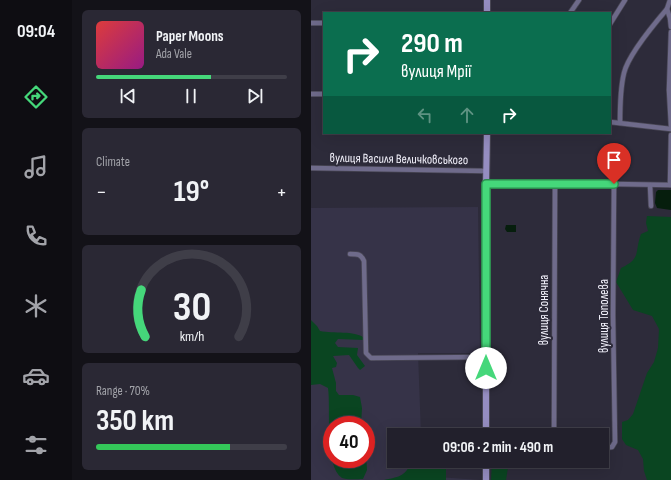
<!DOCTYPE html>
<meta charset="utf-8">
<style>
:root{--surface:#22202c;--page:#2a2834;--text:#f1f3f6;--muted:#a2a3a9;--line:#3f3e48;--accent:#45d77a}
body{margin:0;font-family:"Sofia Sans Condensed",sans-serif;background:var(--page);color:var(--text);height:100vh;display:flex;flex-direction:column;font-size:15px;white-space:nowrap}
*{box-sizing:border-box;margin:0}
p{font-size:13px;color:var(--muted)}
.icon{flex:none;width:22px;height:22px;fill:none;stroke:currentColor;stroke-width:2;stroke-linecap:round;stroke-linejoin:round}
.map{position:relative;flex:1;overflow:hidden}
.panel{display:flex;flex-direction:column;gap:10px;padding:10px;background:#131218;width:239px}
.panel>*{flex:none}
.banner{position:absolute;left:12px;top:12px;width:288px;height:122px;border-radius:0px;box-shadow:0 4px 16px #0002,0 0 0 1px var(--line);background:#0b6e4f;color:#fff;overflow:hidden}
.speed{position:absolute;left:12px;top:416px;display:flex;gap:8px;font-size:20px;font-weight:700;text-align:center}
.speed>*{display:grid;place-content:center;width:52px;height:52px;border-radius:50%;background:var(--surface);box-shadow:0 4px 16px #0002,0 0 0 1px var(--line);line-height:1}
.speed .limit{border:6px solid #d22;background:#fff;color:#111}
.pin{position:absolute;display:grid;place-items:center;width:34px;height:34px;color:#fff;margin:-41px -17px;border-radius:50% 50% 50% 0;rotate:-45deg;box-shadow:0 0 4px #0007}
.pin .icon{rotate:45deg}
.me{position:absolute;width:44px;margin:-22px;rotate:0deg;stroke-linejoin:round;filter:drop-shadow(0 0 3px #0008)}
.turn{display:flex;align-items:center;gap:14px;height:84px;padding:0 12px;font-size:18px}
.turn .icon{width:52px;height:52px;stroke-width:2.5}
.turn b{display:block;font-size:28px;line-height:34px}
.lanes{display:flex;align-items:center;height:38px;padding:0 12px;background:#0003;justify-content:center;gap:20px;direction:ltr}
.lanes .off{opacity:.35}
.big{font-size:30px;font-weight:700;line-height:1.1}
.panel .widget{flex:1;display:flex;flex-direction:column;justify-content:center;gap:6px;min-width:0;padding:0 14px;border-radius:6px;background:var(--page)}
.panel .dial{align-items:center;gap:0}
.dial svg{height:104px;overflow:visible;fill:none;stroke:var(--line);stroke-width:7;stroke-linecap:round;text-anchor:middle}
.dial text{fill:var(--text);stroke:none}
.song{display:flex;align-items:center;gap:12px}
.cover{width:48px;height:48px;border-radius:6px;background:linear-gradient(135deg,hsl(0 70% 55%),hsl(310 70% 35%))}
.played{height:4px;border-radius:2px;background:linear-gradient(90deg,var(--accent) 60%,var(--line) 60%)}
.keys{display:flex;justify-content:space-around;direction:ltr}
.heat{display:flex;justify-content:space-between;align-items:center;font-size:22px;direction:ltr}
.charge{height:6px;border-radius:3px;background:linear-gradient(90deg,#34c759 70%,var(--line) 0)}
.trip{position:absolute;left:76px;top:428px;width:222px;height:40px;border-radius:0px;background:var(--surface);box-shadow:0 4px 16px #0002,0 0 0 1px var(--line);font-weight:700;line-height:40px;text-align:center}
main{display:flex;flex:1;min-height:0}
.menu{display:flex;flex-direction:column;width:72px;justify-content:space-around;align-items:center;background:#0e0d12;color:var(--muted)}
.menu .icon{width:28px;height:28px}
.menu .active{color:var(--accent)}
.menu b{font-size:18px;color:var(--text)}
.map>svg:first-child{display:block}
.built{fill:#363348;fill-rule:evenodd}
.green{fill:#0a4521}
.water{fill:#061e0d}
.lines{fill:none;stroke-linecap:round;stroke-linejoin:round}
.street-casing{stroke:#494755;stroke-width:6}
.secondary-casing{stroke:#494755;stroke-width:8}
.street{stroke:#6f6b8b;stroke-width:4.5}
.secondary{stroke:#958dc1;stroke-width:6}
.route-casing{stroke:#2d8c4f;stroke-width:10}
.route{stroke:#45d77a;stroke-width:7}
.labels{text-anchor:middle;stroke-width:4;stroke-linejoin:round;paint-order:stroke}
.street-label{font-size:13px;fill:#f3f2fc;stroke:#2d2b3a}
</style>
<main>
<nav class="menu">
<b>09:04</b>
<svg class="icon active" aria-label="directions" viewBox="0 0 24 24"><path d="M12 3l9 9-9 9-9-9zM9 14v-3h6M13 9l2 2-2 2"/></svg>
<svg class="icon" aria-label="music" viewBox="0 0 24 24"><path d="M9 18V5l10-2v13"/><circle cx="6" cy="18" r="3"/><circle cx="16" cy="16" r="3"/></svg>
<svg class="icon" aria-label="phone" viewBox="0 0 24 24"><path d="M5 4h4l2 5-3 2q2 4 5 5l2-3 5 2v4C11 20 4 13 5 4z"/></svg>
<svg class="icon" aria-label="climate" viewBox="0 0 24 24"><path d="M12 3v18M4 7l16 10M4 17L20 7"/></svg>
<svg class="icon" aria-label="car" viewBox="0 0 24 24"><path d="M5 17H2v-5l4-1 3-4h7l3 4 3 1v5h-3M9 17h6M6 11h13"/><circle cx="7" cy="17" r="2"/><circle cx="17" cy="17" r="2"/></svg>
<svg class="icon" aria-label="filters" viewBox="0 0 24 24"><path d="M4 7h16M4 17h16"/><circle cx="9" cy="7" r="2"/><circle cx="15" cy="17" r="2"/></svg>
</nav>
<section class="panel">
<div class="widget">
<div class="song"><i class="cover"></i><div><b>Paper Moons</b><p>Ada Vale</p></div></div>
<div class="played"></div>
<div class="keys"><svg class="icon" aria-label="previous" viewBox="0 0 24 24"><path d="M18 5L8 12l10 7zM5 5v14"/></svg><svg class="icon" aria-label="pause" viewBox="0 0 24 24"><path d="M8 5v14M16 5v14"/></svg><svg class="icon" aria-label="next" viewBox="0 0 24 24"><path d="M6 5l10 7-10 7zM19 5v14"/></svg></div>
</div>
<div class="widget"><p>Climate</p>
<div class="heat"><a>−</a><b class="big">19°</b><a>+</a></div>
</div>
<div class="widget dial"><svg viewBox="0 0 100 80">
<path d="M14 69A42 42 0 1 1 86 69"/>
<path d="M14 69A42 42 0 0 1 11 33" stroke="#45d77a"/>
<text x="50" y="56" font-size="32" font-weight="700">30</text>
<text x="50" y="72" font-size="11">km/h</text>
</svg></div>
<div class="widget"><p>Range · 70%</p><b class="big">350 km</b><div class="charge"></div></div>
</section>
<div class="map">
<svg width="360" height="480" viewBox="0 0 360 480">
<rect width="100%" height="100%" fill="#2d2b3a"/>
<!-- built -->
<path class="built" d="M167,207L169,353H107L110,435H83V461H111L112,476L169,480H0V208ZM21,425H55V459H21Z"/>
<!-- green -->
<g class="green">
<path d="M336,216L360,217V480H336L333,471L332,459L327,450L315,445L311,439V422L317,420L322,414L336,373L343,362L347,348L348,329L341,316L322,310L305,282L310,268C331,258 323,253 330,234L337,231L335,223Z"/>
<path d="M0,320L6,326L9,331C23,334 42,330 54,338L53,340L27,339L24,343L27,347L47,348L46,355L54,366L49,370L47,368L38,355L22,356L26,363L25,367L21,368L25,383V391L28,395H42L49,397L51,408L50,425H21V459H55V454L56,470L52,479C46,479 36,480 31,478C13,466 20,408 17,388L9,384L0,385Z"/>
<path d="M102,461H132L135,467V480H73C91,476 92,477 102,461Z"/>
<polygon points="181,461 198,461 195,480 180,480"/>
</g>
<!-- water -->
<g class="water">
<polygon points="347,190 360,190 360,210 346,208 344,203 345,192"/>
<polygon points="195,225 205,225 205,232 196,232 194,229"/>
</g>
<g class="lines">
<!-- street casing -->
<g class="street-casing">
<g id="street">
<polyline points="356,9 359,18 360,27"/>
<polyline points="259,13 268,0"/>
<polyline points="0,23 13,23"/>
<polyline points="299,24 314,0"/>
<polyline points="360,32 358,90 360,126"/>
<polyline points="0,94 13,94"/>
<polyline points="299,122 360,129"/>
<path d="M309,123C309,106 309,89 313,73C317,56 344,23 356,9L359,0"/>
<polyline points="0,168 175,171"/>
<polyline points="175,184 303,184 360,185"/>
<polyline points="339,185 340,206"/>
<polyline points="359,185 360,135"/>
<path d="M39,254C47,254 50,254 53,261L55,353L60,358L175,357"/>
<polyline points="243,435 244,184"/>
<polyline points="291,448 301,447 304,442 302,315 303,184"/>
</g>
</g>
<!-- secondary casing -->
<g class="secondary-casing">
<g id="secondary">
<polyline points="176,13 176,0"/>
<polyline points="175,435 175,184 176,133"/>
<polyline points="175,461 175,480"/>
</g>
</g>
<!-- street -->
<use href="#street" class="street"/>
<!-- secondary -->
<use href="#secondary" class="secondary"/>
</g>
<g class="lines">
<!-- route casing -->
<g class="route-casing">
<polyline id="route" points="175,368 175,184 303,184"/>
</g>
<!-- route -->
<use href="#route" class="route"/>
</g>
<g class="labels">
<!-- street labels -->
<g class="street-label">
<text transform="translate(88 158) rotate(1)" y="5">вулиця Василя Величковського</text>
<text transform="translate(232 310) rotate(-90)" y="5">вулиця Сонячна</text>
<text transform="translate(292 316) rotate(-90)" y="5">вулиця Тополева</text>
</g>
</g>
</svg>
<div class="speed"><div class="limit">40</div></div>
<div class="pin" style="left:303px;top:184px;background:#d93025"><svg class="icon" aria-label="arrive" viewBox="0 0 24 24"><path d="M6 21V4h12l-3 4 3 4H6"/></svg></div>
<svg class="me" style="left:175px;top:368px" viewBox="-20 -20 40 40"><circle r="19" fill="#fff"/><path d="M0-13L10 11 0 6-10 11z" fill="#45d77a"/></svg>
<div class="trip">09:06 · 2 min · 490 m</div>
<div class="banner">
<div class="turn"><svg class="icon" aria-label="right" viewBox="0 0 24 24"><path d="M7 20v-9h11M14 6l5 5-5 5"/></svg><div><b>290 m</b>вулиця Мрії</div></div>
<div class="lanes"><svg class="icon off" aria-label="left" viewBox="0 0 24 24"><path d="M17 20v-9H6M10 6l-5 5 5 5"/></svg><svg class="icon off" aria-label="ahead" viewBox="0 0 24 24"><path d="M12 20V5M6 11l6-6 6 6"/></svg><svg class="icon" aria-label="right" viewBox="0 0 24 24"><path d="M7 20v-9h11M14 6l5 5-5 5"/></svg></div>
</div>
</div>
</main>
